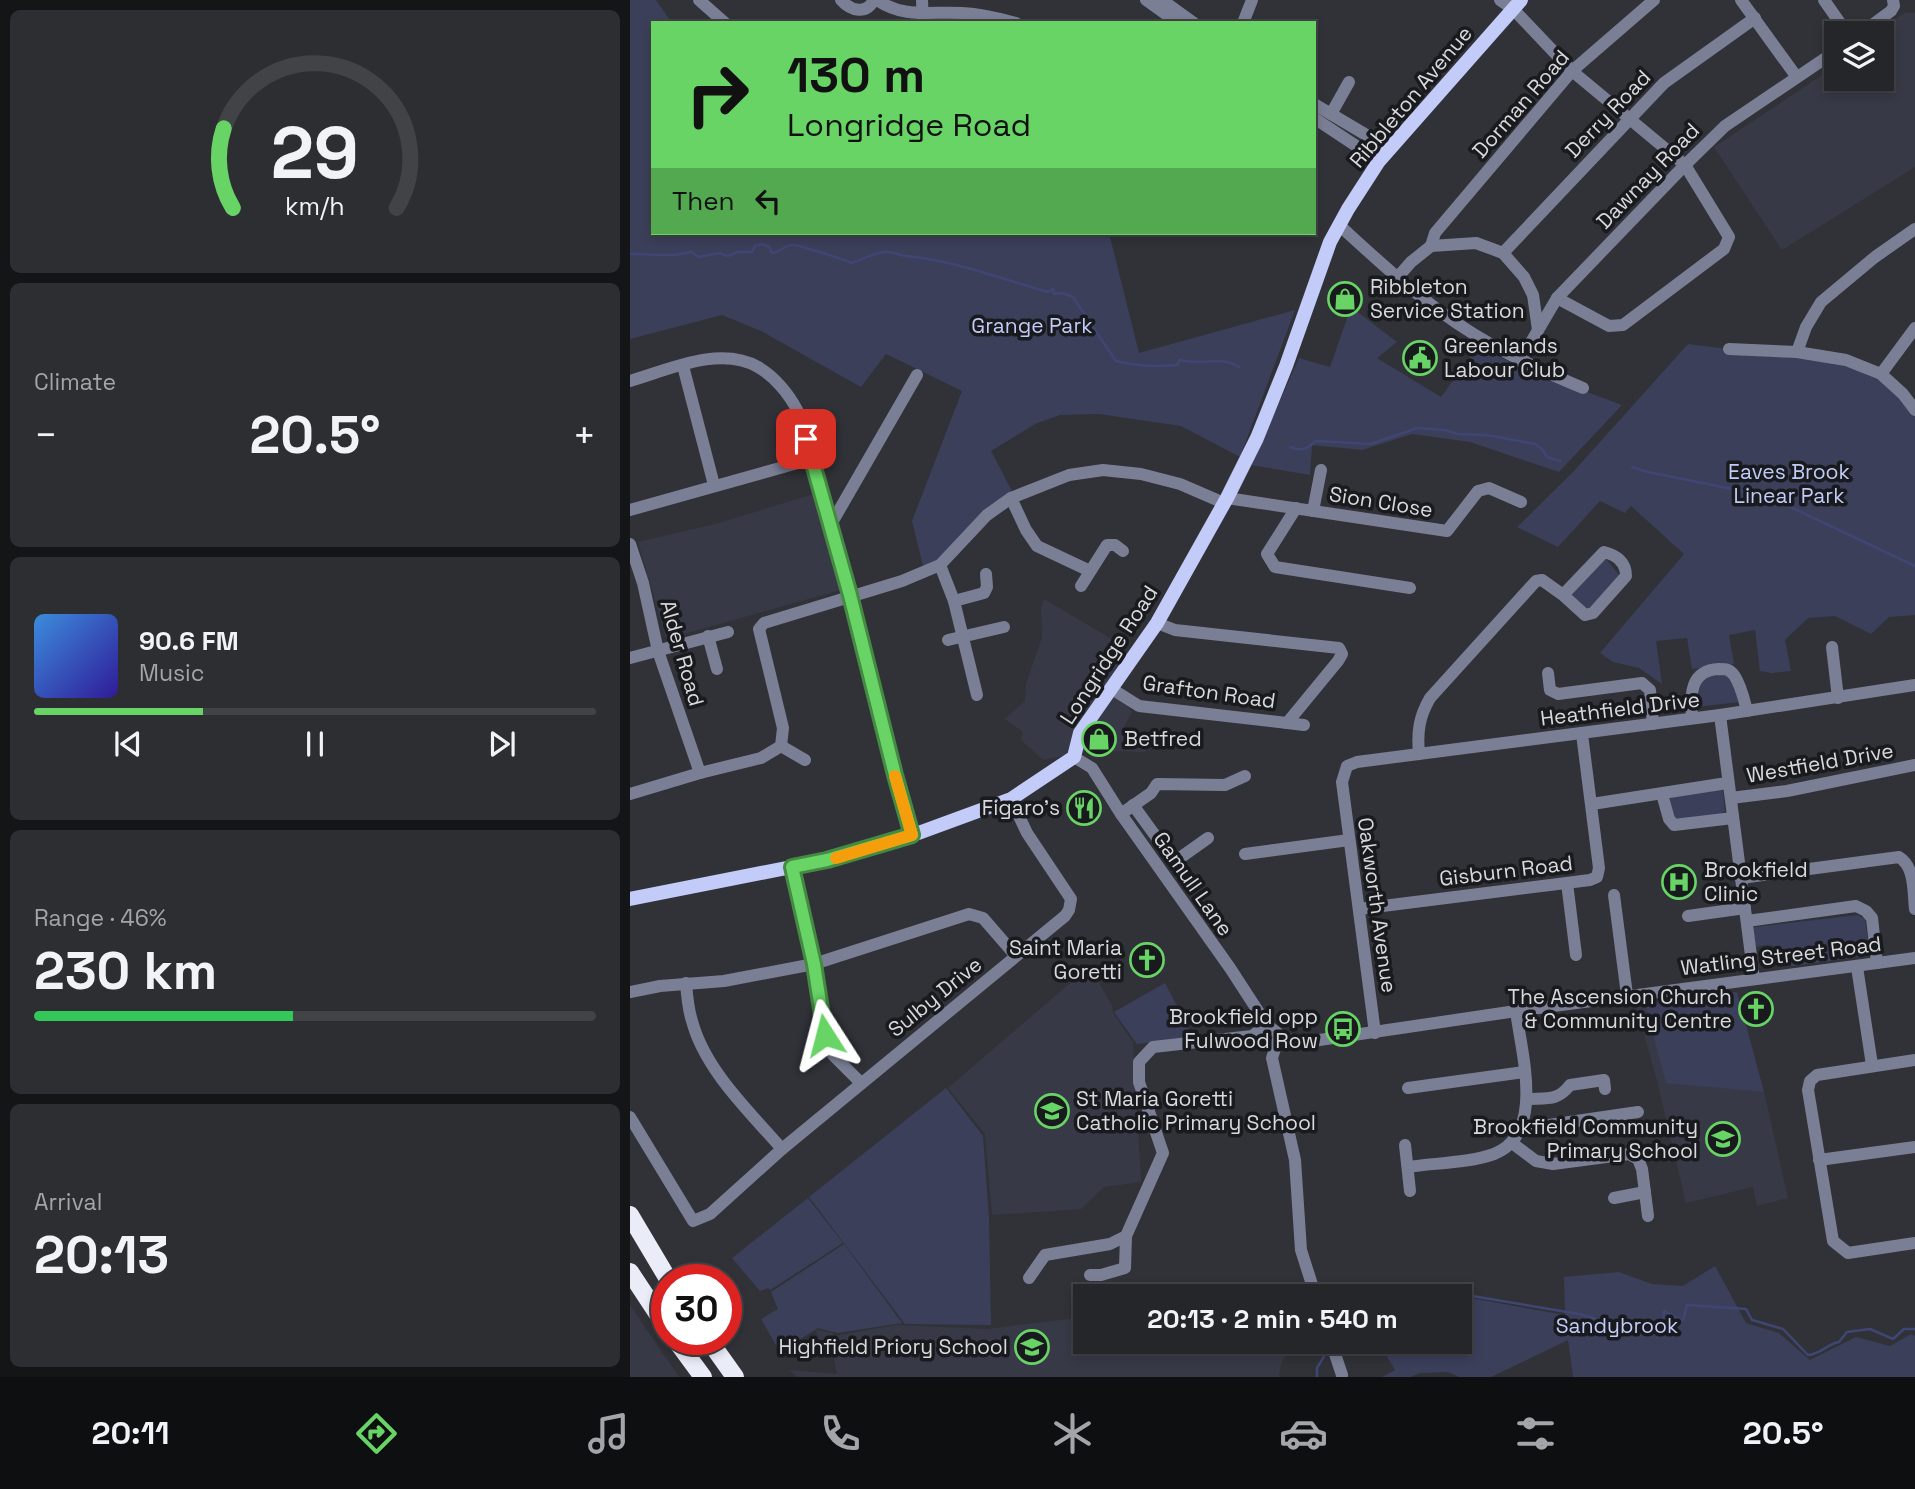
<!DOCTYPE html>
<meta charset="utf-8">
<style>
:root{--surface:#24262a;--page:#2c2e32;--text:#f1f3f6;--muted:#a3a5a8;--line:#414347;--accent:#68d465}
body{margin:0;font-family:"Space Grotesk",sans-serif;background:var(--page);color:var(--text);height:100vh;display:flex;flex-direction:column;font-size:26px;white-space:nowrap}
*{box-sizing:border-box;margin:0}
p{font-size:23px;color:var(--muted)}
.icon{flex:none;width:38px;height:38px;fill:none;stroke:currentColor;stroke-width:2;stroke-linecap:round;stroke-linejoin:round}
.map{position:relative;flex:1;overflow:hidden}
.side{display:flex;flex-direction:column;gap:10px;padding:10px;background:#141517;width:630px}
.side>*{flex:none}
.banner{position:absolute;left:21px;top:21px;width:665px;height:214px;border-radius:0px;box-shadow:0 4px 10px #0003,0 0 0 2px var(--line);background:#68d465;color:#111;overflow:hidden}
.buttons{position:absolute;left:1194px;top:21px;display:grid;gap:14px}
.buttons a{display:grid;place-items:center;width:70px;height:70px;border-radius:0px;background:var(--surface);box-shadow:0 4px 10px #0003,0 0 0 2px var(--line);font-size:35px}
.speed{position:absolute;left:21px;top:1264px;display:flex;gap:14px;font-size:35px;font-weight:700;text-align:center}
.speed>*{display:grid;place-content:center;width:91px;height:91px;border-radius:50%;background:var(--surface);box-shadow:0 4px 10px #0003,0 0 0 2px var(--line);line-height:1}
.speed .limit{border:10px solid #d22;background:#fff;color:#111}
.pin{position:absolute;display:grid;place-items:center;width:60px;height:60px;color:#fff;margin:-30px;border-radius:14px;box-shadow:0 4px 10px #0006}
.me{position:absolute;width:77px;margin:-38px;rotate:351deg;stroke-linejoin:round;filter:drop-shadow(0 0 5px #0008)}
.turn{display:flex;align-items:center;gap:24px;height:147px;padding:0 21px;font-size:32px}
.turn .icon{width:91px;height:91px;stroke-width:2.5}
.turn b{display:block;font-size:49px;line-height:60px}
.then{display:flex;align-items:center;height:66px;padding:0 21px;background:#0003;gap:14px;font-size:26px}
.big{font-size:52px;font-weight:700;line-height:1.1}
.side .widget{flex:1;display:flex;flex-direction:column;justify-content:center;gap:10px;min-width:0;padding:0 24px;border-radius:10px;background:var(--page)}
.side .dial{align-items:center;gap:0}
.dial svg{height:182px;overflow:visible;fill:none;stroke:var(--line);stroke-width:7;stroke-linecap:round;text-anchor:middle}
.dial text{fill:var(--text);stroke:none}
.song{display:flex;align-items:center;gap:21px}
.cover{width:84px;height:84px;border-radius:10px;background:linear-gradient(135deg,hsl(210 70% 55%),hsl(250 70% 35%))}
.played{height:7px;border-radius:4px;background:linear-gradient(90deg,var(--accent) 30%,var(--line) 30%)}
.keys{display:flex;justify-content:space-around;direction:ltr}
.heat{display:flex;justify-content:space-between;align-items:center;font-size:38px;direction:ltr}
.charge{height:10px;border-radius:5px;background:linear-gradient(90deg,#34c759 46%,var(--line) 0)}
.trip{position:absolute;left:443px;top:1284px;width:399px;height:70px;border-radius:0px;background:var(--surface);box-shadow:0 4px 10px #0003,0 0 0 2px var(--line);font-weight:700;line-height:70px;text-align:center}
.tab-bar{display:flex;height:112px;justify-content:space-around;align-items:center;background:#0e0f11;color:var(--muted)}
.tab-bar .icon{width:49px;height:49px}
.tab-bar .selected{color:var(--accent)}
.tab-bar b{font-size:32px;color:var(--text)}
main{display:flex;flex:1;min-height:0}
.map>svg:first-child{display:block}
.built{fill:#373a46}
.green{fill:#3b3f5a}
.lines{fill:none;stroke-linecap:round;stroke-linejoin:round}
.stream{stroke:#404673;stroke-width:2.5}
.minor{stroke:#7a7f95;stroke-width:12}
.major{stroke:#c3cbf9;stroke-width:14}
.highway{stroke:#eaecf8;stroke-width:18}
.route-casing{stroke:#448a42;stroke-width:18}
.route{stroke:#68d465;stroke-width:12}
.slow{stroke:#f59e0b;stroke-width:12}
.labels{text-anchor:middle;stroke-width:7;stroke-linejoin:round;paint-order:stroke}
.street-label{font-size:21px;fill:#d8d9dd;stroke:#191a1d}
.poi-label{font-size:21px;fill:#d8d9dd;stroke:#191a1d;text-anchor:end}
.park-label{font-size:21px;fill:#c2caf7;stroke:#191a1d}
</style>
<main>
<section class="side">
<div class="widget dial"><svg viewBox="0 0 100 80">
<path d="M14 69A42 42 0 1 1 86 69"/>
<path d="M14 69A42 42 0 0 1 10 34" stroke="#68d465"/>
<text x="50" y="56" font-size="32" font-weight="700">29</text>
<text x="50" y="72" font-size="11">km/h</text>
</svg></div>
<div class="widget"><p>Climate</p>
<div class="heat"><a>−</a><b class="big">20.5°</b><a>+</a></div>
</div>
<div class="widget">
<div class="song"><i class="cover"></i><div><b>90.6 FM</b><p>Music</p></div></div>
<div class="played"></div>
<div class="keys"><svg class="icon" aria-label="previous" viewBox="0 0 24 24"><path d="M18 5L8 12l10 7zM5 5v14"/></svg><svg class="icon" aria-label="pause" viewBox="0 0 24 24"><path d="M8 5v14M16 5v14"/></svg><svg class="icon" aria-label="next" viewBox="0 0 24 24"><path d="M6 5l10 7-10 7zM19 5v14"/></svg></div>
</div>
<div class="widget"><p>Range · 46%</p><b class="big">230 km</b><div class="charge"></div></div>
<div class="widget"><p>Arrival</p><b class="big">20:13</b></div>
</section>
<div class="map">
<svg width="1285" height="1377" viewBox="0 0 1285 1377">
<rect width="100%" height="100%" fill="#303238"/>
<!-- built -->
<g class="built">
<polygon points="1275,13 1285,13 1285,167 1152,250 1084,147 1206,66 1206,79 1251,79 1251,33 1243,33"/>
<polygon points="187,493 212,588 211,590 36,639 8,542 89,523"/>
<polygon points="414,599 492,645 488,691 502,712 494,727 495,733 518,736 516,752 460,750 413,760 391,740 393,732 375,719 395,701 396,684 412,637 411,608"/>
<polygon points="460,966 482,1006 483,1013 503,1042 511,1182 474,1187 451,1209 362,1215 355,1134 318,1088"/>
<polygon points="1107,992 1134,1092 1158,1198 1127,1206 1123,1187 1056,1203 1027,1081 1006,1005"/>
<polygon points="0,1305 49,1377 0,1377"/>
<polygon points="455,1317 455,1342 608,1342 610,1348 617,1348 632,1342 665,1342 651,1363 649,1377 167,1377 159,1370 207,1374 204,1358 189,1340 186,1330 203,1333 204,1336 266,1325 358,1329"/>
</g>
<!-- green -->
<g class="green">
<polygon points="0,0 26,0 42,23 23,23 23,233 479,233 509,353 665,310 610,457 551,426 469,414 430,415 405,424 361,451 383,493 325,548 294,570 282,521 332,391 256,354 231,387 131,331 92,315 0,339"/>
<polygon points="721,307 767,342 747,358 811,397 848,346 890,367 992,405 929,472 840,442 782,434 732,450 682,445 680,475 621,465 669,358 700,367"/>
<polygon points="1058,344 1211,363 1264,387 1285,417 1285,615 1259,617 1241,634 1205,616 1178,618 1155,640 1161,671 1142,673 1130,671 1125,630 1099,635 1104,664 1062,669 1057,638 1026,641 1032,684 1009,668 983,662 970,653 1054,554 1001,506 995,513 970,501 928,547 887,527 943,472"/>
<polygon points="976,559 990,576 957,610 941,594 970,560"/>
<polygon points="1094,671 1104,683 1109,702 1066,707 1068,682"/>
<polygon points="1088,789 1093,791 1095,811 1091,814 1051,820 1043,818 1039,801 1042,796"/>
<path d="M1228,915L1235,919L1240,954L1237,956L1162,966C1148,952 1149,939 1124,948L1122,934L1124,927Z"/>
<polygon points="535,983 563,1037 507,1044 484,1012"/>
<polygon points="1107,992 1134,1092 1036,1083 1015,1004"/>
<polygon points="316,1088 353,1136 359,1218 361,1325 275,1324 179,1197"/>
<polygon points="178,1198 213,1243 140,1290 138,1288 130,1291 102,1258"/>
<polygon points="214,1244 272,1323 207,1333 188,1328 150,1352 131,1319 148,1309 141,1292"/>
<polygon points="1085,1266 1116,1323 1149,1333 1180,1360 1226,1337 1260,1346 1281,1334 1285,1336 1285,1377 943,1377 938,1340 861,1377 829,1377 818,1372 790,1373 780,1377 752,1377 765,1370 748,1342 729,1353 726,1348 734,1342 830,1342 830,1297 813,1297 818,1294 935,1315 934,1277 989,1272 1022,1284 1053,1286"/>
</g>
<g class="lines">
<!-- stream -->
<g class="stream">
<path d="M0,254C21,253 40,258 61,252L69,257L89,253L98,256L108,252H122L125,246L132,244L139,247L142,253C150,252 154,246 162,245C166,244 216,260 221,263C233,260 244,252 256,252C264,251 270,256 277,256C326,261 371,279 418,292L423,289L424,294L432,293L443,297L486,361C505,366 528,367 547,365L550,360C570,366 592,355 609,367"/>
<path d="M660,447C672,452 677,449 686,441L741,444L787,428L814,430L828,434L856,435L905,444L912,449L917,457L930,461"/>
<polyline points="1002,467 1018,472 1137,496 1285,566"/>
<path d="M800,1297L812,1291L949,1314L1011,1332L1016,1321L1032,1326L1034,1311L1053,1321L1057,1305L1116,1309L1122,1320L1153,1329L1178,1355C1191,1354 1197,1344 1209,1342L1217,1332L1240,1329L1263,1339L1274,1329H1285"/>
<polyline points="710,1346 717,1342"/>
<polyline points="687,1377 687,1368 696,1353"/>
</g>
<!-- minor -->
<g class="minor">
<polyline points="69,0 95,23"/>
<path d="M211,0C221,11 236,15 244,0"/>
<path d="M247,0C275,19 300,11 332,13C350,14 368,18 386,23"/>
<polyline points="292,0 293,23"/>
<polyline points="516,0 548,23"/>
<polyline points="532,0 564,23"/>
<polyline points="870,0 883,9 942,71 1055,165 1099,237 1094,249 993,325 979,326 927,298"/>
<polyline points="1111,0 1166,76"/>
<polyline points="1194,0 1217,33"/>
<polyline points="613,23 622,0"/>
<polyline points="1231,33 1261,11 1264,6 1263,0"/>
<polyline points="684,104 760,149"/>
<polyline points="701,114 719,82"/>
<polyline points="684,118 749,161"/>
<path d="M709,225C742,255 775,286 811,312C854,344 903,367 953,388"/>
<polyline points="801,246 805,233 942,71 1024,0"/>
<polyline points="873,253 1034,83 1125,18"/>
<polyline points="767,278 781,262 801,246 846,243 873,253 894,277 903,295 908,330"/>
<polyline points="1099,349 1167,352 1216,360 1251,374 1273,394 1285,410"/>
<polyline points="1167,352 1176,327 1191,302 1245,257 1285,229"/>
<polyline points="890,361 927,298 1055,165 1095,126 1206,51"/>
<polyline points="53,366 84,485"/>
<polyline points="1251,374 1285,328"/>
<path d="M0,381C38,370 90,345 128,367C144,376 159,394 167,410C183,447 190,489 201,528C230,630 252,733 283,835"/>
<polyline points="381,498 396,530 407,546 460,571"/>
<polyline points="597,498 817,531 848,491 859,488 891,502"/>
<polyline points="666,508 637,554 645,567 780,588"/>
<polyline points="0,510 182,459"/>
<polyline points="683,511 691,470"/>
<polyline points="200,526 287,375"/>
<polyline points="0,544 13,583 28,651 70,773"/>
<polyline points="310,565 324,601 347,695"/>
<polyline points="451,586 477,545 485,545 493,551"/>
<polyline points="324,601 354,593 357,587 356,574"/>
<polyline points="527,623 545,630 709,648 712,654 708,661 657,723"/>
<polyline points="78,636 87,669"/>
<polyline points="318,640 374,627"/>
<polyline points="1202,647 1208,698"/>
<polyline points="0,658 98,632"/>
<polyline points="918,673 920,690 928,694 1012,683 1020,690 1023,724"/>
<polyline points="482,689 509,706 674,725"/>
<polyline points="1090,715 1124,979"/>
<path d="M1062,718C1060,695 1060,670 1089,669C1096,669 1099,669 1104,675C1111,685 1114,699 1117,711"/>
<polyline points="151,746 175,760"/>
<path d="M789,754C787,732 789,717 800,698L906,581L912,580L933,595L974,552C986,555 996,562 996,576L963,613L955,615L933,595"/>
<polyline points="444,757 462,768 491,814 600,968 637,1025 655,1039 676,1042 886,1011 1285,958"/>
<polyline points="0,794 70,773 131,758 151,746 153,728 129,629 134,623 272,581 310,565 357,515 381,498 439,475 473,470 511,474 550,484 594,503"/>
<polyline points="1032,794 1039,819 1044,825 1103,818"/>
<polyline points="1101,798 1157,791 1285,765"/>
<polyline points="962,804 1097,783"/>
<polyline points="503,805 543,860 547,860 578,838"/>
<polyline points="491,814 521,793 527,784 595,785 615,776"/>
<polyline points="615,854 719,840"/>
<polyline points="161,867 184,964 199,1047 203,1055 231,1083"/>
<path d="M1111,878L1269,857C1285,867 1283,891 1285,909"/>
<polyline points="937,883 946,955"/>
<polyline points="984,895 997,995"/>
<polyline points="729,909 960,880 967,877 969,868 952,734"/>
<polyline points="1058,916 1115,908"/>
<polyline points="1117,921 1226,906 1236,911 1242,918 1247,963"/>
<polyline points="1227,967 1242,1065"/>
<path d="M56,983C57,996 58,1009 62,1021C75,1070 119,1111 152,1149"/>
<polyline points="0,992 30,986 94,981 184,964 339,914 353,918 386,956"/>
<polyline points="745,1033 712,782 717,766 727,762 1090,715 1285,685"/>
<polyline points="649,1036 642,1058 665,1160 671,1250 686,1297"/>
<polyline points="1285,1060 1187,1075 1180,1081 1178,1090 1203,1241 1218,1253 1285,1243"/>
<polyline points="778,1088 894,1072"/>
<path d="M898,1099C917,1098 928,1101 940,1085L974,1080L975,1089"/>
<polyline points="0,1117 63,1221 80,1214 152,1149 435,916 439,910 441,899 397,833 381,799"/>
<polyline points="891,1129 1008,1112"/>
<polyline points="882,1143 906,1161 923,1164 999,1154 1008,1159 1012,1169 1018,1216"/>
<polyline points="775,1145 780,1191"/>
<polyline points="1189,1160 1285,1147"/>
<path d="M778,1167C804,1163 839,1163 864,1154C916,1134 891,1052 886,1011"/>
<polyline points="984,1198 1015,1192"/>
<polyline points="460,1275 471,1275 495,1268 496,1236"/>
<polyline points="399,1278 415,1255 480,1244 496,1236 533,1153 509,1082 509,1062 523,1047 622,1036 637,1025"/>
<polyline points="701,1342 712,1375"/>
</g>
<!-- major -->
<polyline class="major" points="0,899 197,860 283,835 381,799 444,757 450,733 527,623 597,498 627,438 656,366 700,242 718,209 749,161 891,0"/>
<!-- highway -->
<g class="highway">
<polyline points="0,1215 38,1279"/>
<polyline points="0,1272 37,1328"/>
<polyline points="45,1339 73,1377"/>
<polyline points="78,1339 105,1377"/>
</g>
</g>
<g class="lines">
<!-- route casing -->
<g class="route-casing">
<polyline id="route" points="176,439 220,595 265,775 282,835 197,860 162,867 184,964 195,1035"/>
</g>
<!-- route -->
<use href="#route" class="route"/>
<!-- slow -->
<polyline class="slow" points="206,858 282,835 265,776"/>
</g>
<!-- icons -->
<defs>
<g id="shop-ring" transform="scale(1.75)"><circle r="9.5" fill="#191a1d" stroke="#68d465" stroke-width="1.5"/><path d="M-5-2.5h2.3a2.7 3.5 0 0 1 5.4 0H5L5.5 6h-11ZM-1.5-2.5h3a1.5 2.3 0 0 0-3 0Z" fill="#68d465"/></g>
<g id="civic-ring" transform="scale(1.75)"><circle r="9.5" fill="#191a1d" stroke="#68d465" stroke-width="1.5"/><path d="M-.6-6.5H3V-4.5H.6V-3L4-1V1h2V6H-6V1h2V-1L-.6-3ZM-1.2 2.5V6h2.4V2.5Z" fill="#68d465"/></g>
<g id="restaurant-ring" transform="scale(1.75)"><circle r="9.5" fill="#191a1d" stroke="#68d465" stroke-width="1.5"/><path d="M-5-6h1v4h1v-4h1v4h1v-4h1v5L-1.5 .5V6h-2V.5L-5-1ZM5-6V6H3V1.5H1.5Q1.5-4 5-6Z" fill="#68d465"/></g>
<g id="hospital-ring" transform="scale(1.75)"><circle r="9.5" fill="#191a1d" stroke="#68d465" stroke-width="1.5"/><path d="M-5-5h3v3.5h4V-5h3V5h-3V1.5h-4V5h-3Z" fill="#68d465"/></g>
<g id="church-ring" transform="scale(1.75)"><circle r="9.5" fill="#191a1d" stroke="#68d465" stroke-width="1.5"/><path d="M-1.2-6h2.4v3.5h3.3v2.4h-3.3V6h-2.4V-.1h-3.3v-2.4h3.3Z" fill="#68d465"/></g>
<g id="bus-ring" transform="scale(1.75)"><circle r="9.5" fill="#191a1d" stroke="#68d465" stroke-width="1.5"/><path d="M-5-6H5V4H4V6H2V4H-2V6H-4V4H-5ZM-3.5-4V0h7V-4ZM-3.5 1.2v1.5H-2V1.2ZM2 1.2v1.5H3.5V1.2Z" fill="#68d465"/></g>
<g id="school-ring" transform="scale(1.75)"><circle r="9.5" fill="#191a1d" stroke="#68d465" stroke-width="1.5"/><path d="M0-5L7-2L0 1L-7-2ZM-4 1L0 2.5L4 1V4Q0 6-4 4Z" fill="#68d465"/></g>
</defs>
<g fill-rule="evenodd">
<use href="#shop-ring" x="715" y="299"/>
<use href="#civic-ring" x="790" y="358"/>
<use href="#shop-ring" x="469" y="739"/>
<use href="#restaurant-ring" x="454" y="808"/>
<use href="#hospital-ring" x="1049" y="882"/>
<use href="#church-ring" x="517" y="960"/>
<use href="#church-ring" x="1126" y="1009"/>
<use href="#bus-ring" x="713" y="1029"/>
<use href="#school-ring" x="422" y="1111"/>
<use href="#school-ring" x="1093" y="1139"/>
<use href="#school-ring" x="402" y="1347"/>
</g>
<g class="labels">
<!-- street labels -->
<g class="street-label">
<text transform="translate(781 97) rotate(-50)" y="7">Ribbleton Avenue</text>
<text transform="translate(891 104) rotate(-49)" y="7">Dorman Road</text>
<text transform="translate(978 114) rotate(-46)" y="7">Derry Road</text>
<text transform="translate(1018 176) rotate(-46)" y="7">Dawnay Road</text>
<text transform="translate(751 502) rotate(9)" y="7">Sion Close</text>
<text transform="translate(52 653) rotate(74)" y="7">Alder Road</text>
<text transform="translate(479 655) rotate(-57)" y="7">Longridge Road</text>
<text transform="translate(579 692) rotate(8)" y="7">Grafton Road</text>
<text transform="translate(990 709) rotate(-7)" y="7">Heathfield Drive</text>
<text transform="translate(1190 763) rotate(-10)" y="7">Westfield Drive</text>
<text transform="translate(876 871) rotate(-7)" y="7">Gisburn Road</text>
<text transform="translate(563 884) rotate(55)" y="7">Gamull Lane</text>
<text transform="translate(747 905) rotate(82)" y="7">Oakworth Avenue</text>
<text transform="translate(1151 956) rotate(-7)" y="7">Watling Street Road</text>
<text transform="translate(305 997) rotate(-39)" y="7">Sulby Drive</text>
</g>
<!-- poi labels -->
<g class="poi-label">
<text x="740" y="294" text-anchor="start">Ribbleton<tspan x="740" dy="24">Service Station</tspan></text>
<text x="814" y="353" text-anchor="start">Greenlands<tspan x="814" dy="24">Labour Club</tspan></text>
<text x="494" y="746" text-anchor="start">Betfred</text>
<text x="430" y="815">Figaro's</text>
<text x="1074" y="877" text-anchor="start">Brookfield<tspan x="1074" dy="24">Clinic</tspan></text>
<text x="492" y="955">Saint Maria<tspan x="492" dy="24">Goretti</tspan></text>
<text x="1102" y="1004">The Ascension Church<tspan x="1102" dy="24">&amp; Community Centre</tspan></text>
<text x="688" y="1024">Brookfield opp<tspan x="688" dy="24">Fulwood Row</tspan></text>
<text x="446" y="1106" text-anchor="start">St Maria Goretti<tspan x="446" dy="24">Catholic Primary School</tspan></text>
<text x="1068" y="1134">Brookfield Community<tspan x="1068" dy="24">Primary School</tspan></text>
<text x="378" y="1354">Highfield Priory School</text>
</g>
<!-- park labels -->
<g class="park-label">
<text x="402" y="333">Grange Park</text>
<text x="1159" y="479">Eaves Brook<tspan x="1159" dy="24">Linear Park</tspan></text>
<text x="987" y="1333">Sandybrook</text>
</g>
</g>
</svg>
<div class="buttons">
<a><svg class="icon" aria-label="layers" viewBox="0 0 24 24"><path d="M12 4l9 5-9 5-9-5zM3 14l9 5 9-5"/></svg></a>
</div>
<div class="speed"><div class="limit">30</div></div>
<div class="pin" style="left:176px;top:439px;background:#d93025"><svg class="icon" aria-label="arrive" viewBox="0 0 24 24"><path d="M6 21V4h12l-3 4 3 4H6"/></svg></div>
<svg class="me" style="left:195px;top:1035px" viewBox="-20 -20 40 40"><path d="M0-17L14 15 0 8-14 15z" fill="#68d465" stroke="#fff" stroke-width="4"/></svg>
<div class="trip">20:13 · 2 min · 540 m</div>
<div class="banner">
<div class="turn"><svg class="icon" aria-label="right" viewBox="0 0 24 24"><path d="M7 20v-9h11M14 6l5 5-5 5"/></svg><div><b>130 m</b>Longridge Road</div></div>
<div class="then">Then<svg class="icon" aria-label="left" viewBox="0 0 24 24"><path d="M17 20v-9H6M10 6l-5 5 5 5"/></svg></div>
</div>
</div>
</main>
<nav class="tab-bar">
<b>20:11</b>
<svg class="icon selected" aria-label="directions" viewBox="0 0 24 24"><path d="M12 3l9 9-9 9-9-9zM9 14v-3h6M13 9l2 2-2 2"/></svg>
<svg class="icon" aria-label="music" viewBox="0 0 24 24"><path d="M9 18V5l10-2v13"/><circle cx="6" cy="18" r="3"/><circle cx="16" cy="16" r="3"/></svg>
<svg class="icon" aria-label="phone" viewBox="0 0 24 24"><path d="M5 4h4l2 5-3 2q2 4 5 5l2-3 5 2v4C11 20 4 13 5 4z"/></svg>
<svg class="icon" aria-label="climate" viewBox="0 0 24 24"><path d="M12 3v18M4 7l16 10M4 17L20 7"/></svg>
<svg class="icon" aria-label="car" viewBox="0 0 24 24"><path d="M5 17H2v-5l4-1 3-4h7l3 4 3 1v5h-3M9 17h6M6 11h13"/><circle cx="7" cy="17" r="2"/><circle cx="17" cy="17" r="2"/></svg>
<svg class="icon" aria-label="filters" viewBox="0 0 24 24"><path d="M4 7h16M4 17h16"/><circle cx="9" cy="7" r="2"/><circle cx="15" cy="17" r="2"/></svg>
<b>20.5°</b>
</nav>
